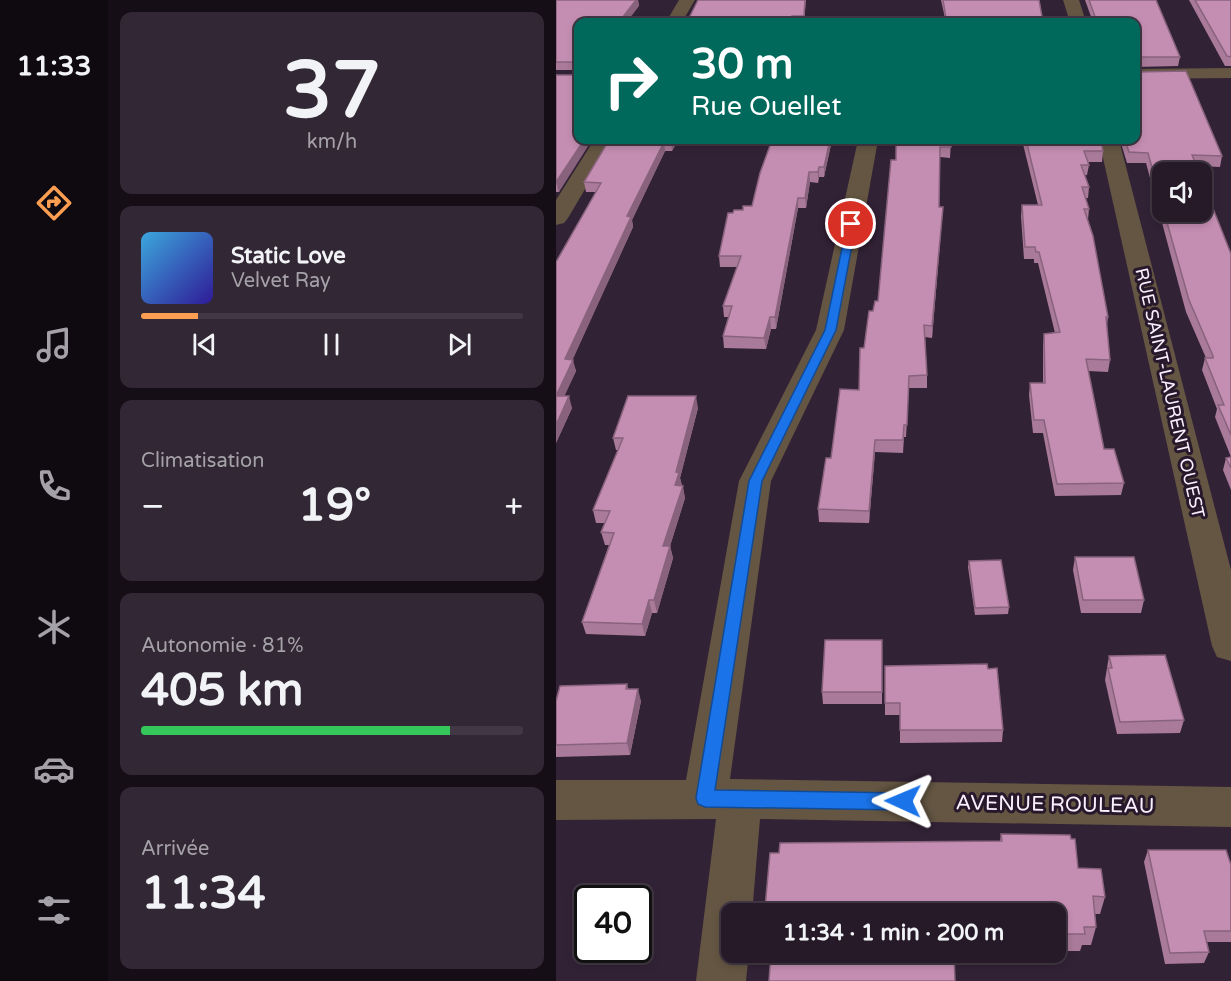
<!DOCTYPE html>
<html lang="fr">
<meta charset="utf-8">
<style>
:root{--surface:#261a28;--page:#322734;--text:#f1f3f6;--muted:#a4a1a8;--line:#423845;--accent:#fb9e52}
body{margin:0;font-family:"Varela Round",sans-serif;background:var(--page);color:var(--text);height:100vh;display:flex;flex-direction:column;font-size:22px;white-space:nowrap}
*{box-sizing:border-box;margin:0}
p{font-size:20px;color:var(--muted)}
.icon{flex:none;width:33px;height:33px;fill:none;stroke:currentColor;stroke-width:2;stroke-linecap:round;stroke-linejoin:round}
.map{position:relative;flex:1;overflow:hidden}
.sheet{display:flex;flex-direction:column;gap:12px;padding:12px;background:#150e16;width:448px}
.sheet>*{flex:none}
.guide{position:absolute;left:18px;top:18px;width:566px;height:126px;border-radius:12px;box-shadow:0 3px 9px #0003,0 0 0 2px var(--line);background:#00695c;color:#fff;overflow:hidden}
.controls{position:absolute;left:596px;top:162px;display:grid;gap:12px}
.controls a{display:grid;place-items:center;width:60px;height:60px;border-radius:12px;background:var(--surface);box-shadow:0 3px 9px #0003,0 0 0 2px var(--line);font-size:30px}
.speed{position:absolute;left:18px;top:885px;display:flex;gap:12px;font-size:30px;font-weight:700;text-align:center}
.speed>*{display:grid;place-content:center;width:78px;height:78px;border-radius:50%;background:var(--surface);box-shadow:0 3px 9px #0003,0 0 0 2px var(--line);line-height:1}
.speed .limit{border:3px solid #111;border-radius:9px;background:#fff;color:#111}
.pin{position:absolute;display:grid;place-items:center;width:51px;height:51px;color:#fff;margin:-26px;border:3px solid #fff;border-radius:50%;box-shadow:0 2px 6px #0007}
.me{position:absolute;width:66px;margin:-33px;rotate:271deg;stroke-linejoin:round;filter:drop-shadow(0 0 4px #0008)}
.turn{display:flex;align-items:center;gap:21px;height:126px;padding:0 18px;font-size:27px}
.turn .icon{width:78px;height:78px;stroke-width:2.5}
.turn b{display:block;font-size:42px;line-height:51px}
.big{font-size:45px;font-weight:800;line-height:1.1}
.sheet .tile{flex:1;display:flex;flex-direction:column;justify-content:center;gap:9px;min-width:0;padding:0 21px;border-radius:12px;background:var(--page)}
.sheet .dial{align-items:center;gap:0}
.dial b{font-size:78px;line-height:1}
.song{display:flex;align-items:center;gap:18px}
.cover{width:72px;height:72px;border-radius:9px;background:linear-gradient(135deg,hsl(200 70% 55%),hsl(250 70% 35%))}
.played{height:6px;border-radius:3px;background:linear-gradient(90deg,var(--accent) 15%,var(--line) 15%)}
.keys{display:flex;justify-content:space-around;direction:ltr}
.heat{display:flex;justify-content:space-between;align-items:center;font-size:33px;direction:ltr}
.charge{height:9px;border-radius:4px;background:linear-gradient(90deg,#34c759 81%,var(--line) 0)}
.trip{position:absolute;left:165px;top:903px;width:345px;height:60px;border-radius:12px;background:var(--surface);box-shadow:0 3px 9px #0003,0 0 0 2px var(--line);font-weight:800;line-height:60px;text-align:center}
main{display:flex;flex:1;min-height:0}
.tabs{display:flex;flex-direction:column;width:108px;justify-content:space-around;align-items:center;background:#0f0a10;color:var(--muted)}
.tabs .icon{width:42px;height:42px}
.tabs .current{color:var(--accent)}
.tabs b{font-size:27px;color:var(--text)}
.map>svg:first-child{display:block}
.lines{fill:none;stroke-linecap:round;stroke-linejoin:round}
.minor{fill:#645642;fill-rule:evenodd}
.wall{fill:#a97a99}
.shaded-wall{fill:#89637d}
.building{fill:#c48eb2;stroke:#89637d;stroke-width:1.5}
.route{fill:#1a73e8;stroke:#114b97;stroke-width:1.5}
.labels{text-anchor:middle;stroke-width:6;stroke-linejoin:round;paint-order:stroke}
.street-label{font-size:18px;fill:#faeffd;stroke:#28182c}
.near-street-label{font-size:21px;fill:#faeffd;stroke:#28182c}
</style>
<main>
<nav class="tabs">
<b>11:33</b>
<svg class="icon current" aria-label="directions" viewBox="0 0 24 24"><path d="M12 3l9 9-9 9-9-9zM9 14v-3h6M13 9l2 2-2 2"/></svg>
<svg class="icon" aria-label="music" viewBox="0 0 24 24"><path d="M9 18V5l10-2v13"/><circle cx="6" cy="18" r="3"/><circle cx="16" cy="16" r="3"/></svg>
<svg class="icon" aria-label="phone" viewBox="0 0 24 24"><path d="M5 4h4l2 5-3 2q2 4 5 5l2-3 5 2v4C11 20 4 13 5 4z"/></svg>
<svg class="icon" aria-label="climate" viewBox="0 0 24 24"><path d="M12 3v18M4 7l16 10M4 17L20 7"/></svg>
<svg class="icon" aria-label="car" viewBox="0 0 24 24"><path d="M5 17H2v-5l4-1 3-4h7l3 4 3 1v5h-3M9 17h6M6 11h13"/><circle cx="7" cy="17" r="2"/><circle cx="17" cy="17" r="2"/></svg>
<svg class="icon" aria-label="filters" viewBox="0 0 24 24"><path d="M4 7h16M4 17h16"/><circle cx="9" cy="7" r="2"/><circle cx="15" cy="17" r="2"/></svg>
</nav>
<section class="sheet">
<div class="tile dial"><b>37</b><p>km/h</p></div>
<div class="tile">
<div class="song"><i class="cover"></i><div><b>Static Love</b><p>Velvet Ray</p></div></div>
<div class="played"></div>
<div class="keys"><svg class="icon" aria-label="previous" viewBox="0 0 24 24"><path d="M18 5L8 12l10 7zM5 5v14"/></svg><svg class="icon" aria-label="pause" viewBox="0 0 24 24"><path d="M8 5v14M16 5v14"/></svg><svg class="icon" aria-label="next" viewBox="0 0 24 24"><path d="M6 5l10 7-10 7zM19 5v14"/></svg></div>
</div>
<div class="tile"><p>Climatisation</p>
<div class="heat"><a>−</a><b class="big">19°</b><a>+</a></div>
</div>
<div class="tile"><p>Autonomie · 81%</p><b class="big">405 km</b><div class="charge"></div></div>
<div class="tile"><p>Arrivée</p><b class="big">11:34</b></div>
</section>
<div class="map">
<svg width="675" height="981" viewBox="0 0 675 981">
<rect width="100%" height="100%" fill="#322236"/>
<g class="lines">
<!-- minor -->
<g class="minor">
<polygon points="123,0 139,0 126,22 110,22"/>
<polygon points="507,0 523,0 530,22 514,22"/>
<polygon points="675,68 675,78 579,79 579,69"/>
<polygon points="38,140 58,140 12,218 8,223 0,225 0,200"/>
<polygon points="302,140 322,140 288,330 215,481 174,779 675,787 675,827 204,819 196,914 176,914 176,952 193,952 190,981 140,981 160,819 0,820 0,780 130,780 183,481 260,330"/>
<polygon points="543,140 563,140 675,570 675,661 661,657 656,646"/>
</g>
</g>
<!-- wall -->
<g class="wall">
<polygon points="0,0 82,0 83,6 22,22 22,140 3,192 0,192 0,75 22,75 22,70 0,70"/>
<polygon points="250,0 248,22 131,22"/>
<polygon points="385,0 483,0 389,18"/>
<polygon points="529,0 600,0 624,57 622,66 579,67 579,22 537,22"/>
<polygon points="633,0 675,0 675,66 669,66"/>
<polygon points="53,140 122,140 116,151 109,151 76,220 77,227 16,360 20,371 8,396 16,408 0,443 40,192 30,192 28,182"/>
<polygon points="276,140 268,177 263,177 262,183 254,182 250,208 242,208 220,329 215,329 210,349 168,348 167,336 173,317 168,317 167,306 181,267 164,267 163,256 177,213 196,206"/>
<polygon points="395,140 394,158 384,157 383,207 386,219 376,338 369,337 371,375 371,388 353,388 350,437 348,437 347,453 319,452 313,523 263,522 262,509 275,458 303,390 308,348 317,311 322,301 340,160"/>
<polygon points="466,140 545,140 547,151 546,162 532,162 533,165 531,175 529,175 533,187 532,198 530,198 533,209 532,220 552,317 551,325 554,360 552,372 532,371 548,449 568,483 565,495 499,496 487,433 477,433 473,395 474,383 487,383 487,346 488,334 499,333 482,263 478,263 478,259 468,259 465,216 466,205 482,205"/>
<polygon points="564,140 579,140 666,156 664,167 640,166 606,172 606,212 645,212 675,254 675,457 659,417 661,409 646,370 649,358 650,358 630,312 590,163 571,163"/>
<polygon points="142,408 124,478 129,498 114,546 117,558 101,613 96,613 89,636 30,634 26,622 53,545 49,545 45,532 49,523 40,523 37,510 62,450 60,450 57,438"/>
<polygon points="675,457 675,490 667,470 670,458"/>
<polygon points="519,557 588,600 585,613 525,613 517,570"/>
<polygon points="413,561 453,607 452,614 419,615 412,567"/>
<polygon points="326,640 326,704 267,704 266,692"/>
<polygon points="553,656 628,720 624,733 561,734 549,680"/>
<polygon points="329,666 432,669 447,730 446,742 344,743 344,715 329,715"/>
<polygon points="71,684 72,689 85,701 74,755 0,757 0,701"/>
<polygon points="445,834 522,868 549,897 544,914 539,914 540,927 535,945 526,945 524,951 500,951 500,914 209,914 209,908 444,841"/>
<polygon points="592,850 675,865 675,942 651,942 653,952 648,963 609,964 588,862"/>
<polygon points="452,952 492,952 491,955 452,956"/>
</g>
<!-- shaded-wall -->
<g class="shaded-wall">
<polygon points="80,0 82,0 83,6 71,22 63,22"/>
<polygon points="28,140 36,140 3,192 0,182"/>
<polygon points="116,140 122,140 116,151 115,142"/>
<polygon points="274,140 276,140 268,177 268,167"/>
<polygon points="108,142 109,151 76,220 77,227 12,370 9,359 71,216"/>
<polygon points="263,167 263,177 262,183 262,172"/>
<polygon points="253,172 254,182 250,208 249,198"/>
<polygon points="242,198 242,208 220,329 219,317"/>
<polygon points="387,207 386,219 376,338 376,326"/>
<polygon points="214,317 215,329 210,349 208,338"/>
<polygon points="17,360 20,371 3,408 0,396"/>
<polygon points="13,396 16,408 0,443 0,425"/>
<polygon points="140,396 142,408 124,478 126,485 122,498 119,485 120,472"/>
<polygon points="319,440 319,452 313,523 313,511"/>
<polygon points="127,486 129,498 114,546 117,558 101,613 98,600 107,546"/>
<polygon points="93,600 96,613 89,636 86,624"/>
<polygon points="82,689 85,701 74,755 71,743"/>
</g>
<!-- building -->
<g class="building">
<polygon points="0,0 80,0 63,22 22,22 22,140 28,140 0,182 0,75 22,75 22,62 0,62"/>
<polygon points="142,0 249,0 248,16 236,16 235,22 131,22"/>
<polygon points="387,0 483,0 487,22 320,22 320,17 390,18"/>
<polygon points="533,0 600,0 624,57 580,57 579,65 579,22 541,22"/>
<polygon points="639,0 675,0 675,57 671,56"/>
<polygon points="579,70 581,72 630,71 666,156 636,155 643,172 606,172 606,204 592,153 573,152 569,140 579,140"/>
<polygon points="53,140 116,140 115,142 108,142 71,216 75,217 9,359 17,360 0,396 0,262 45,183 28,182"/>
<polygon points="216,140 274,140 268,167 263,167 262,172 253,172 249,198 242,198 219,317 214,317 208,338 167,336 176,306 167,306 185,256 163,256 172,213 177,213 178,210 187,210 187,206 196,206 204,173"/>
<polygon points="340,140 395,140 395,147 384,147 383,207 387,207 376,326 368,325 371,375 353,376 351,425 348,425 347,440 319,440 313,511 262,509 270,458 275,458 284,389 303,390 304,348 308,348 313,311 317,311 319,301 322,301 335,160 340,160"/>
<polygon points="470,140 545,140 547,151 528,151 533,165 525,165 533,187 526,187 533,209 528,209 537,236 552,317 550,317 554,360 530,359 548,449 558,449 568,483 501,484 488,420 478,420 474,383 489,383 488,334 504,332 483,252 480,252 479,247 469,247 466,205 486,205"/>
<polygon points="645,178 675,254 675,435 662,405 668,405 649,358 657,358 657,356 633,300 608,212 645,212"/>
<polygon points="0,396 13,396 0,425"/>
<polygon points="72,396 140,396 120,472 123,473 119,485 127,486 107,546 114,546 98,600 93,600 86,624 26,622 58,533 45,532 54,511 37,510 67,438 57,438"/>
<polygon points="675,457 675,468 670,458"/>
<polygon points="519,557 578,557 588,600 527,600"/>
<polygon points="445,560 453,607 419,608 413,561"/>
<polygon points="269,640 326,640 326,692 266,692"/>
<polygon points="609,655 628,720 564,722 552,668 556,668 553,656"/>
<polygon points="431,664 432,669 441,668 447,730 344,730 344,703 329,703 329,666"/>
<polygon points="71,684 70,689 82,689 71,743 0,745 0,701 4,686"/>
<polygon points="445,834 514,835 515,839 519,839 522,868 545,869 549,897 537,896 540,927 528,927 529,934 500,934 500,914 219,914 219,909 209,908 214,853 223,853 224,843 446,841"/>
<polygon points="592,850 670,850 675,865 675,931 648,931 653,952 614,953"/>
<polygon points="215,952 398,952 399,981 213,981"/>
</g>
<!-- route -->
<polygon class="route" points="295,221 300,224 280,330 206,481 159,790 347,793 354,796 357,801 354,807 347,810 149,807 142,804 140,798 193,481 269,330 291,224"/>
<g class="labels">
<!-- street labels -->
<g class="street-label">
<text transform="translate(614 393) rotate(77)" y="6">RUE SAINT-LAURENT OUEST</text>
</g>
<!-- near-street labels -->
<g class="near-street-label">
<text transform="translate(499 804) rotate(1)" y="7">AVENUE ROULEAU</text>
</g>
</g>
</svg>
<div class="controls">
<a><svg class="icon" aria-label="sound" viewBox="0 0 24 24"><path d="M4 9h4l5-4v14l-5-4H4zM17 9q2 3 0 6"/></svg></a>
</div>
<div class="speed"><div class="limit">40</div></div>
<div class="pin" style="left:295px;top:224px;background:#d93025"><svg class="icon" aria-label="arrive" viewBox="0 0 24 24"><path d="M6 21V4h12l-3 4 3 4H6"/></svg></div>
<svg class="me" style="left:347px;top:801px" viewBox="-20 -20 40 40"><path d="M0-17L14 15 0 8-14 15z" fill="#1a73e8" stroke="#fff" stroke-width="4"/></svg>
<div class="trip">11:34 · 1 min · 200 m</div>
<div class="guide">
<div class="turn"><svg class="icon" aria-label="right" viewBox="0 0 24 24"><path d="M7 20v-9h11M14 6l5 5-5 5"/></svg><div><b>30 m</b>Rue Ouellet</div></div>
</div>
</div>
</main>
